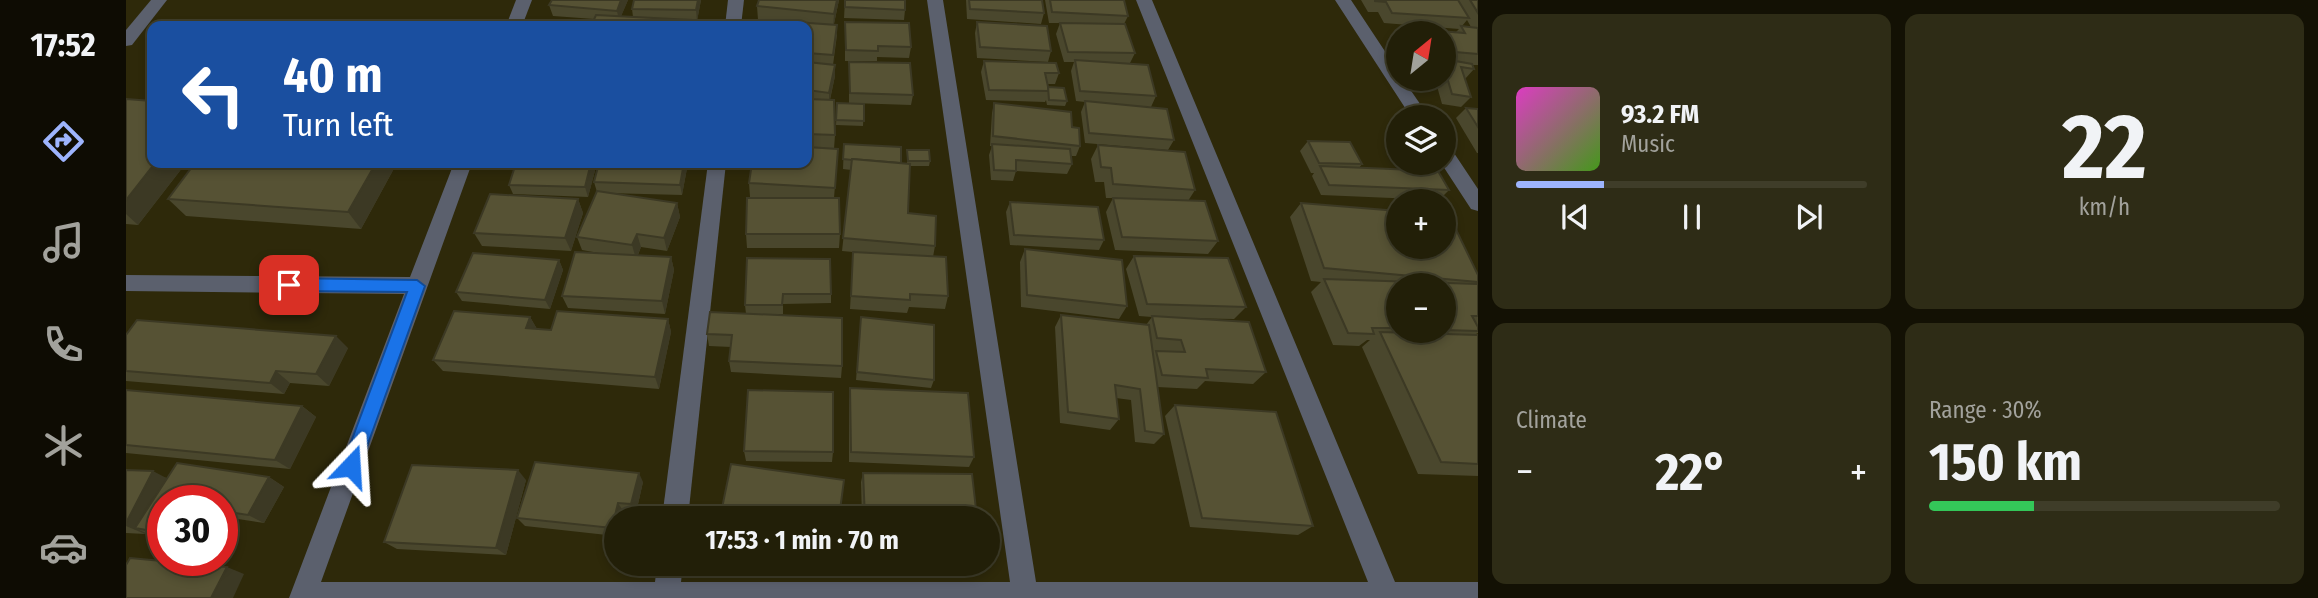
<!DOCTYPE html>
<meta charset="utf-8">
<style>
:root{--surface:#221f08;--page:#2e2c16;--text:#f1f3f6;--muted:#a2a29c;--line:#3f3d29;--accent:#9db4fd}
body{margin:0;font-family:"Fira Sans Condensed",sans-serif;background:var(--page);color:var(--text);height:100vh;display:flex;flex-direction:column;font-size:26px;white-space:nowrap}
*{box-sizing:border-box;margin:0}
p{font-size:23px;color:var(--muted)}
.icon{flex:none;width:38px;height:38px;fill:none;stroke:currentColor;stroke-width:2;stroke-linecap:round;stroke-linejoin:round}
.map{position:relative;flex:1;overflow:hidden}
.drawer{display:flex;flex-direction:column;gap:14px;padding:14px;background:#131104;width:840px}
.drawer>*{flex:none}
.banner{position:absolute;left:21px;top:21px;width:665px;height:147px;border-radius:14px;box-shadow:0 4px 10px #0003,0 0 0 2px var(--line);background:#1a4fa0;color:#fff;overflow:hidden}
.needle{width:46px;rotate:30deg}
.controls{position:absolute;left:1260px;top:21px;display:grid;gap:14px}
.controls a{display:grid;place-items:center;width:70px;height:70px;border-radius:50%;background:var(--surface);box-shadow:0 4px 10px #0003,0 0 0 2px var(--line);font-size:35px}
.speed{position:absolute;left:21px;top:485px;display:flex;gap:14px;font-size:35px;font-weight:700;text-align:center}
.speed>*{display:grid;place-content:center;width:91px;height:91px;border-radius:50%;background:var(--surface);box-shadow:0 4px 10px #0003,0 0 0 2px var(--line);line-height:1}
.speed .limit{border:10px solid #d22;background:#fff;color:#111}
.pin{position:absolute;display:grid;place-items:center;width:60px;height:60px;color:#fff;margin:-30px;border-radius:14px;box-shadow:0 4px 10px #0006}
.me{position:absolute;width:77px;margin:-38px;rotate:20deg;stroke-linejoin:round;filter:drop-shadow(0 0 5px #0008)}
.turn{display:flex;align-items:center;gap:24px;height:147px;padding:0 21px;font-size:32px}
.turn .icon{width:91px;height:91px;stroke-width:2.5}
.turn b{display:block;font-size:49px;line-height:60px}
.big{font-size:52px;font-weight:700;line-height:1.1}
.drawer .card{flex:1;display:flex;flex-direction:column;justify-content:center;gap:10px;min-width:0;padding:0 24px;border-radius:14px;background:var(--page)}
.drawer .dial{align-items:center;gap:0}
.dial b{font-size:91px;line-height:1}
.song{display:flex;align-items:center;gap:21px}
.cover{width:84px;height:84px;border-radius:10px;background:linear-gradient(135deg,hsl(310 70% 55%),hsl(100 70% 35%))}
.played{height:7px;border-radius:4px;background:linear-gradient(90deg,var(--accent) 25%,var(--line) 25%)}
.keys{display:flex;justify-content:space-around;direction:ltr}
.heat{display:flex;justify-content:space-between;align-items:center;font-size:38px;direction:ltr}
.charge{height:10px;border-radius:5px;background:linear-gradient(90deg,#34c759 30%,var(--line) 0)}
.drawer .tiles{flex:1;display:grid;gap:14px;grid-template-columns:repeat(2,1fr)}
.trip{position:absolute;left:478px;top:506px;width:396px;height:70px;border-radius:35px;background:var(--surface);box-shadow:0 4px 10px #0003,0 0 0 2px var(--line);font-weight:700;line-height:70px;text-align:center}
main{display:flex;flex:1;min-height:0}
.tab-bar{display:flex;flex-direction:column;width:126px;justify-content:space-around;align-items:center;background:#0e0c03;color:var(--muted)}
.tab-bar .icon{width:49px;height:49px}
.tab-bar .active{color:var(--accent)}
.tab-bar b{font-size:32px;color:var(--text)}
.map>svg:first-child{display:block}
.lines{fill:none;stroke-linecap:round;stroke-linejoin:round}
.street{fill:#5b606d;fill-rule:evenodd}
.wall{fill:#4a472d;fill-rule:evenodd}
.shaded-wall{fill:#3c3924}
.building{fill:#565234;stroke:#3c3924;stroke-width:2}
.route{fill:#1a73e8;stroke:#114b97;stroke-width:2}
</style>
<main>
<nav class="tab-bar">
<b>17:52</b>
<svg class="icon active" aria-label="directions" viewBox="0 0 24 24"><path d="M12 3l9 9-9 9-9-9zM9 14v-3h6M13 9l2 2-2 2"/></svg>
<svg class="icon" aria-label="music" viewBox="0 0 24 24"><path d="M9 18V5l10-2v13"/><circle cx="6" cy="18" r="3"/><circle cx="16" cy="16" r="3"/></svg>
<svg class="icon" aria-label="phone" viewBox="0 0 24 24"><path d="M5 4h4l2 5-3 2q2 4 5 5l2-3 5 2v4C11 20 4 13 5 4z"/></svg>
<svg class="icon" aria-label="climate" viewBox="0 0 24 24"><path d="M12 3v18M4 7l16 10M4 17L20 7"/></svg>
<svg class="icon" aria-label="car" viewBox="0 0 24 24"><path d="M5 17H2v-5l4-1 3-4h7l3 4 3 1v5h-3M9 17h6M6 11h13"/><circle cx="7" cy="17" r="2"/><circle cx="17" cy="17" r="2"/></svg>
</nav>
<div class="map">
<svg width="1352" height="598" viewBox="0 0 1352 598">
<rect width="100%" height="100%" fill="#2e290a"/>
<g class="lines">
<!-- street -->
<g class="street">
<polygon points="25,0 41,0 6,45 0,46 0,30"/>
<polygon points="390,0 406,0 396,26 380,26"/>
<polygon points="602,0 618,0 615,26 599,26"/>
<polygon points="801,0 817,0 910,582 1242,582 1010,0 1026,0 1269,582 1352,582 1352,598 163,598 278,294 0,291 0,275 284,277 328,163 346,163 195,582 529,582 531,564 557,564 555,582 884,582"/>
<polygon points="1209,0 1225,0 1272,71 1272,79 1277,79 1303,117 1285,117"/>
<polygon points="1318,146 1324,147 1352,189 1352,211 1345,209 1315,163 1318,163"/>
<polygon points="582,163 600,163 562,518 536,518"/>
</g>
</g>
<!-- wall -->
<g class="wall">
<polygon points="426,0 502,0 495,16 507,17 506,9 575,0 571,21 468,19 427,16 423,5"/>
<polygon points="633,0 713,0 708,24 711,35 707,65 709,65 709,76 704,100 709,135 708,149 712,149 708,198 714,234 713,248 621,248 620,234 641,198 624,197 623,183 681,163 681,26 632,20 631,6"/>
<polygon points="719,0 779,10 778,20 718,18"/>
<polygon points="840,0 916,0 918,13 915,24 841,19"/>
<polygon points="919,0 998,0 1002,16 998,24 1009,53 1004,63 992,63 1030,96 1025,107 1048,140 1042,150 959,143 955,112 959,102 950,101 945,71 948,62 938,62 930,34 934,23 923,23"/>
<path d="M1235,0H1352V65H1346L1348,69L1339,79L1345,97L1335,107L1316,104L1309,79H1318V33H1299L1302,30L1330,32L1333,29L1258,23L1252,12H1242ZM1341,20L1345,27L1336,26Z"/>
<polygon points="719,22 785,47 783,58 751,57 751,61 719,61"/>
<polygon points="851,22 925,51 922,62 851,58 849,33"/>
<polygon points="858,61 933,73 929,84 921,84 922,87 941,101 939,106 921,105 920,100 919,102 860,100 855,72"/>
<polygon points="723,62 787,95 785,105 725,103 738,104 737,126 710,125 711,103 723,103"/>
<polygon points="0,99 26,163 60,163 12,225 0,224"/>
<polygon points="868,103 946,127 954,146 950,156 944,156 946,164 941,174 890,171 887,181 865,180 863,155 866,146 864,146 866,113"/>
<polygon points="1340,108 1352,109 1352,153 1351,153 1330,118"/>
<polygon points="1182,141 1236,164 1233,168 1323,190 1313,200 1195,195 1186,176 1188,173 1185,173 1174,151"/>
<polygon points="718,144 775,163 781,163 781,150 804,161 803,166 784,166 782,213 809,246 807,257 822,296 819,309 783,307 781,313 724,309 727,252 716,251 725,170 717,169"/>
<polygon points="972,145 1069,190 1062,201 1092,241 1082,254 989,250 980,212 987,198 980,198 978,182 969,182 965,159"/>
<polygon points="271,163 235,229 60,216 42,199"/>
<polygon points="471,163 462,197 387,194 383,185"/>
<polygon points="473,163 562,163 556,195 480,193 551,203 554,217 541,251 515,247 512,255 545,257 548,270 539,314 442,308 436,296 478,254 456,250 451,237 471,192 468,182"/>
<polygon points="452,199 457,213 445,251 356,246 348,233"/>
<polygon points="884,202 978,240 973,250 884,245 880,212"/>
<path d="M1175,203L1352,275V333L1348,335H1352V476L1292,474L1236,347L1244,340H1241L1233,346L1207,345L1185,292L1195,282L1185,281L1164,217ZM1272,285H1318V331H1272Z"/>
<polygon points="899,249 1001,306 993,319 895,307 894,262"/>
<polygon points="1008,256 1120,307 1108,319 1050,318 1140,372 1127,384 1079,381 1071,389 1031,387 1038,434 1028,444 1009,442 1005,400 990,398 993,419 984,430 934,423 929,327 935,315 1020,325 1026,317 1013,316 1000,269"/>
<polygon points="621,258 705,294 705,303 657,304 657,314 620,314 619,305"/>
<polygon points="433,260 437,270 424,309 336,301 330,292"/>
<polygon points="584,312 716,366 715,378 605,372 603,361 605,347 583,346 581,334"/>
<polygon points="404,317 411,329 425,330 542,319 545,332 533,389 317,371 307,360"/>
<polygon points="735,317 808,380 805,388 730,380"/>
<polygon points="0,335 222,348 203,386 164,383 158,394 0,381"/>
<polygon points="724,388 848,457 843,467 723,462 723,400"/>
<polygon points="0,390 176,406 190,417 164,469 0,453"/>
<polygon points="1049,405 1187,526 1172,535 1064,527 1039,416"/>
<polygon points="618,451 707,452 706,462 620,461"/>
<polygon points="0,470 41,478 143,477 158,487 138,523 112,519 37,500 37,538 29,537 20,533 19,534 0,533"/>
<polygon points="737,473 851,518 736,518 735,482"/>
<polygon points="400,480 380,555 271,549 258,542"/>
<polygon points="517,482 510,513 498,512 496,518 490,518 490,536 399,526 391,518"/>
</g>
<!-- shaded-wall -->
<g class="shaded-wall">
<polygon points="495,0 502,0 493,21 491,11"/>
<polygon points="572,0 575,0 571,21 570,10"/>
<polygon points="711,0 713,0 707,28 708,14"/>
<polygon points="709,65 709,76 703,103 703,93"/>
<polygon points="29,163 60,163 12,225 0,214 0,200"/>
<polygon points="250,163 271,163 235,229 222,212"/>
<polygon points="465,163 471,163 462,197 459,187"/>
<polygon points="558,163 562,163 556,195 554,185"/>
<polygon points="452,199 457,213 445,251 439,238"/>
<polygon points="551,203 554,217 541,251 538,238"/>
<polygon points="511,234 515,247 510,259 506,245"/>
<polygon points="545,257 548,270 539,314 536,301"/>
<polygon points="433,260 437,270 424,309 419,300"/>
<polygon points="404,317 411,329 400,328"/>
<polygon points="542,319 545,332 533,389 529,377"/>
<polygon points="210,336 222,348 203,386 190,374"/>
<polygon points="150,371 164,383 158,394 144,383"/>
<polygon points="176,406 190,417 164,469 149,460"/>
<polygon points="392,470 400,480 380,555 370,548"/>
<polygon points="27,471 46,481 9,528 20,533 19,534 0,526 0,523"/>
<polygon points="513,473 517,482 510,513 505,504"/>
<polygon points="143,477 158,487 138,523 122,515"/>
<polygon points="492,503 498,512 496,518 490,518 490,534 486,528"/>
<polygon points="96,511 112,519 96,547"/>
<polygon points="101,567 118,574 107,598 85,598"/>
</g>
<!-- building -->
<g class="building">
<polygon points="426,0 495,0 491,11 423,5"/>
<polygon points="508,0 572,0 570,10 506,9"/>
<polygon points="633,0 711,0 708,14 631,6"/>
<polygon points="719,0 779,0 779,10 719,7"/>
<polygon points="843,0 916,0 918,13 844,9"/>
<polygon points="924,0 998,0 1002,16 926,12"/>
<polygon points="1249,0 1332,0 1343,18 1266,13 1260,2 1249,1"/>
<polygon points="1344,0 1352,0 1352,13"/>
<polygon points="470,15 565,20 563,26 465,26"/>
<polygon points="425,20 457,21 456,26 423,26"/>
<polygon points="640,20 711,25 707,55 681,53 681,26 638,26"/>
<polygon points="719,22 783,23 785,47 752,46 752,51 720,50"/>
<polygon points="851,22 921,26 925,51 854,47"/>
<polygon points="934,23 999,24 1009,53 942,52"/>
<polygon points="1335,26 1352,28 1352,54 1318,51 1318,33 1303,33 1302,30 1339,33"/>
<polygon points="1318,59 1346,64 1348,69 1335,67 1345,97 1326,94 1318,67"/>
<polygon points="949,60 1022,65 1030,96 954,91"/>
<polygon points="858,61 930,63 933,73 919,73 923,91 863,90"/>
<polygon points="681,62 709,65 703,93 681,90"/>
<polygon points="723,62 784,63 787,95 724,93"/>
<polygon points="922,87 938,88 941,101 923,100"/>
<polygon points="0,99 26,101 26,163 29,163 0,200"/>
<polygon points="681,99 708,100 709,135 681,134"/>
<polygon points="959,101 1041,109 1048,140 963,133"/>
<polygon points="711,103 738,104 738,121 710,120"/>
<polygon points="868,103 945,112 946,127 953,128 954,146 867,136"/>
<polygon points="1340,108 1352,109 1352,127"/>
<polygon points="1182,141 1224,142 1236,164 1193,163"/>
<polygon points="718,144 775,147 775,163 726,159 726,160 717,159"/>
<polygon points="866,144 944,149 946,164 890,160 890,171 868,170"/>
<polygon points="972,145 1059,152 1069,190 987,184 985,168 975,167"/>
<polygon points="681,147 712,149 709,188 623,183 626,163 681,163"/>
<polygon points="781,150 803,150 804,161 782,161"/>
<polygon points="726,159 784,164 782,213 810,216 809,246 717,238"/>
<polygon points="69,163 250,163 222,212 42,199"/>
<polygon points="390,163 465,163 459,187 383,185"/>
<polygon points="473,163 558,163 554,185 468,182"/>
<polygon points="1194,166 1312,171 1323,190 1203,185"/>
<polygon points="471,191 551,203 538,238 511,234 506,245 451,237"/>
<polygon points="364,194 452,199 439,238 348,233"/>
<polygon points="621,198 713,198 714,234 620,234"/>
<polygon points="987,198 1079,201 1092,241 996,237"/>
<polygon points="884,202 972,207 978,240 888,235"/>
<polygon points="1175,203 1272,211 1272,247 1318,247 1318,215 1323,215 1352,275 1352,282 1198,268"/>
<polygon points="899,249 996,260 1001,306 901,295"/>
<polygon points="449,252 545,257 536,301 436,296"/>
<polygon points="727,252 820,257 822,296 784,294 784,300 725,296"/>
<polygon points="347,253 433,260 419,300 330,292"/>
<polygon points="1008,256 1102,258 1120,307 1021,304"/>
<polygon points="621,258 704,259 705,294 657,294 656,305 619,305"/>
<polygon points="1198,279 1352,284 1352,316 1346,316 1352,327 1352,331 1318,330 1318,285 1272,285 1272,328 1246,328 1248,334 1222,333"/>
<polygon points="328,311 404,317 400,328 425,330 431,311 542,319 529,377 307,360"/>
<polygon points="584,312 716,318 716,366 603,361 606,335 581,334"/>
<polygon points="935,315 1023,325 1038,434 1019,431 1014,389 989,385 993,419 942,412"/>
<polygon points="1026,316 1123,322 1140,372 1080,369 1082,378 1036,375 1030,351 1059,352 1055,340 1031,338"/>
<polygon points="735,317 808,325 808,380 731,372"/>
<polygon points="11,320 210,336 190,374 150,371 144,383 0,371 0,335"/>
<polygon points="1254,332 1352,335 1352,464 1315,462"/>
<polygon points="724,388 842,393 848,457 725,452"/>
<polygon points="0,390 176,406 149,460 0,445"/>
<polygon points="622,390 707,392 707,452 618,451"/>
<polygon points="1049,405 1150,412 1187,526 1076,518"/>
<polygon points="409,462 513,473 505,504 492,503 486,528 391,518"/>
<polygon points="51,463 143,477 122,515 96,511 96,500 37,500 37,533 9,528"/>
<polygon points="605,464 718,480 713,518 594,518"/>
<polygon points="286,465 392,470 370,548 258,542"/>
<polygon points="0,470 27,471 0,523"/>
<polygon points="737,473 846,474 851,518 739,518"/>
<polygon points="4,558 101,567 85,598 0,598 0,565"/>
</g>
<!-- route -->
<polygon class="route" points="163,278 291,280 299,286 234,466 231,473 225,475 218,473 216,466 281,292 163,291 155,285"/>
</svg>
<div class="controls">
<a><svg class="needle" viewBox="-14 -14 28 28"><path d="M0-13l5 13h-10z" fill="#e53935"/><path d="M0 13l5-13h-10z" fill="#a2a29c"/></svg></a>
<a><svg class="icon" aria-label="layers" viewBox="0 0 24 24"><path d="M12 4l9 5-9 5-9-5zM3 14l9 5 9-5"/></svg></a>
<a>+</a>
<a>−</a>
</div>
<div class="speed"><div class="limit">30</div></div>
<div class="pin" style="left:163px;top:285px;background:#d93025"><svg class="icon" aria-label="arrive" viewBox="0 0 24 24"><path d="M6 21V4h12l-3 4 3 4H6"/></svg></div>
<svg class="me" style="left:225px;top:466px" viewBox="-20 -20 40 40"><path d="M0-17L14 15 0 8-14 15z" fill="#1a73e8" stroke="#fff" stroke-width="4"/></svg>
<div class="trip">17:53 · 1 min · 70 m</div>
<div class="banner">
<div class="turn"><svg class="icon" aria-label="left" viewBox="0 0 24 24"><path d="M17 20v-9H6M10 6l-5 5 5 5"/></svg><div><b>40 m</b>Turn left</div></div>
</div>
</div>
<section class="drawer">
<div class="tiles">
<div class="card">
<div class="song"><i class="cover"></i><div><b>93.2 FM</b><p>Music</p></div></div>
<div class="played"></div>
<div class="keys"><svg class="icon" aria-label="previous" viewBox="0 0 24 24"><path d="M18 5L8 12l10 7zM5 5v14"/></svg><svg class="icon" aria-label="pause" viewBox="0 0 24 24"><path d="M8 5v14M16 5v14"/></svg><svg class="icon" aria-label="next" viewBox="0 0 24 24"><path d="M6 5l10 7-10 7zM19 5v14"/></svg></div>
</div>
<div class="card dial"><b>22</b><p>km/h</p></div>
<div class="card"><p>Climate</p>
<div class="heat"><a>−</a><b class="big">22°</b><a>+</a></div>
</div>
<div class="card"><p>Range · 30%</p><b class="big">150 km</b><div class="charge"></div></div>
</div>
</section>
</main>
